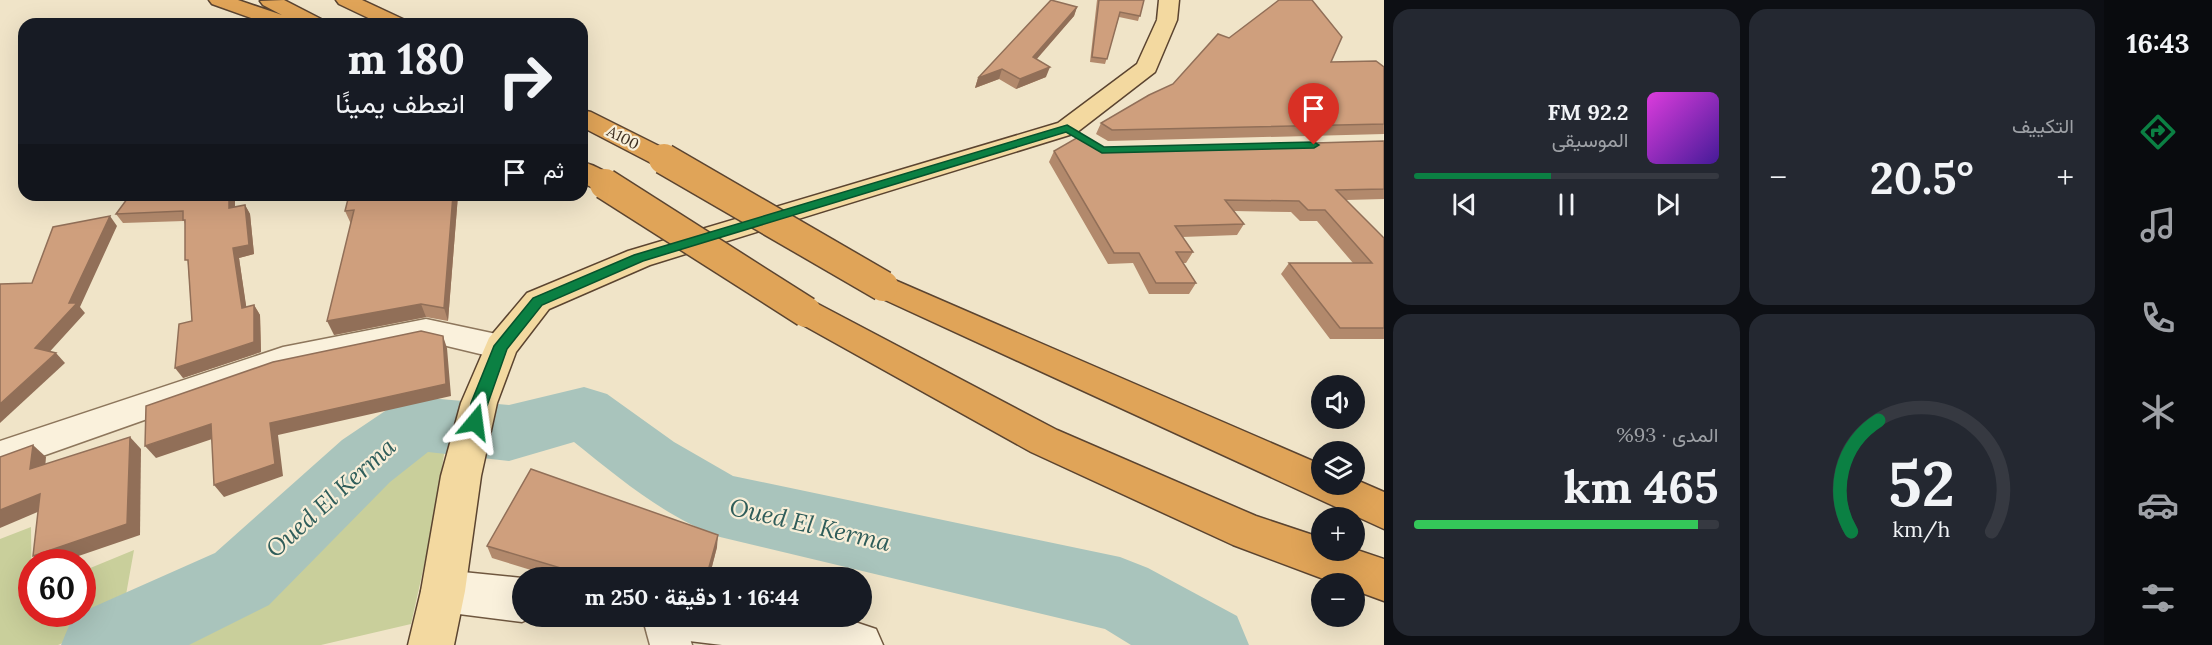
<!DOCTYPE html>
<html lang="ar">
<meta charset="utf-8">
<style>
:root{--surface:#171b24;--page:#242831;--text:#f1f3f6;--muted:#9ea1a6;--line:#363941;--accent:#0b8043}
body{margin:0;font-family:Lora,Vazirmatn,serif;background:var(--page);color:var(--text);direction:rtl;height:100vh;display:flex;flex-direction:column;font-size:22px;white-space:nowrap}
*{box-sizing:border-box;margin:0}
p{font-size:20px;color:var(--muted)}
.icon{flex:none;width:33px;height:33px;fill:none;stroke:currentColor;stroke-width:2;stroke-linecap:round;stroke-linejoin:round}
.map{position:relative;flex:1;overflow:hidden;direction:ltr}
.drawer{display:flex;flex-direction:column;gap:9px;padding:9px;background:#0d0f14;width:720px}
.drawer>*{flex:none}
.guide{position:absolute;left:18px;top:18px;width:570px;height:183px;border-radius:18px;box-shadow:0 6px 24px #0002;direction:rtl;background:#171b24;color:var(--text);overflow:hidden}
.tools{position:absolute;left:1311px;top:375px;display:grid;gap:12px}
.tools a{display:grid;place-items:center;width:54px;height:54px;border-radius:50%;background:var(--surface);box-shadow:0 6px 24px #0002;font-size:30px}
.speed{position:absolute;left:18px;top:549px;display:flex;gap:12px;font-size:30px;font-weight:700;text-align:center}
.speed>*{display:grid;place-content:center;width:78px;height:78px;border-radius:50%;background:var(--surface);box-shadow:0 6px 24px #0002;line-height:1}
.speed .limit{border:9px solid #d22;background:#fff;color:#111}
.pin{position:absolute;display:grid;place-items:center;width:51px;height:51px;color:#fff;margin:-62px -26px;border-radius:50% 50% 50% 0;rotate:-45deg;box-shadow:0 0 6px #0007}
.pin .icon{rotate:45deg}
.me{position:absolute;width:66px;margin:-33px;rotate:16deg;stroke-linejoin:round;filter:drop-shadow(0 0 4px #0008)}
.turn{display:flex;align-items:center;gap:21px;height:126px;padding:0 24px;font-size:27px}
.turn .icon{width:78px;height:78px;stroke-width:2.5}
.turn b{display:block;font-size:42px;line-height:51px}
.then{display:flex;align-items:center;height:57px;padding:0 24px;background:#0003;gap:12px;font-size:22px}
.big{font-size:45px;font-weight:700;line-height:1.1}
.drawer .widget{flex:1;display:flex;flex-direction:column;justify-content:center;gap:9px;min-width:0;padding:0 21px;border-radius:18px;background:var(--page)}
.drawer .dial{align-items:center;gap:0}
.dial svg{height:156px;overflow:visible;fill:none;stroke:var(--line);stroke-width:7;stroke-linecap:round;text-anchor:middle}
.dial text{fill:var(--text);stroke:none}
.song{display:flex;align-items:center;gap:18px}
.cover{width:72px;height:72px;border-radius:9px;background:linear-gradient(135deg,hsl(300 70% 55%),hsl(260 70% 35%))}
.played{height:6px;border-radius:3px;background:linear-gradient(90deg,var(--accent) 45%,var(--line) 45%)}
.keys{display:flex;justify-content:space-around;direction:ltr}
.heat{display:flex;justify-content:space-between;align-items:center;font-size:33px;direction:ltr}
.charge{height:9px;border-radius:4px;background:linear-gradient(90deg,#34c759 93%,var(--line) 0)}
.drawer .tiles{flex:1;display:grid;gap:9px;grid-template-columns:repeat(2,1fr)}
.trip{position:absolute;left:512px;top:567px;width:360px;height:60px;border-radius:30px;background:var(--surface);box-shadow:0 6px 24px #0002;font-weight:700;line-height:60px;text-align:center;direction:rtl}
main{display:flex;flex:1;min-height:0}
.tabs{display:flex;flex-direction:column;width:108px;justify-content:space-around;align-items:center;background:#090b0e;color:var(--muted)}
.tabs .icon{width:42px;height:42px}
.tabs .current{color:var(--accent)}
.tabs b{font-size:27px;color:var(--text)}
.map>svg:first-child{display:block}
.green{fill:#c9cf9b}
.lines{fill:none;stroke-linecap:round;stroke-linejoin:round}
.river{fill:#a9c4bc;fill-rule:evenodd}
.street-casing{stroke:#8d765c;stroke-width:3}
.secondary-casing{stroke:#6f573f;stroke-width:3}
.primary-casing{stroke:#5b4430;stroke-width:3}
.highway-casing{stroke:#5b4430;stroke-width:3}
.street{fill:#faf1dc;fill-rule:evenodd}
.secondary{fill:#faf1dc;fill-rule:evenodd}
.primary{fill:#f3d9a0;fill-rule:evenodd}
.highway{fill:#e0a458;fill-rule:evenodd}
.highway-bridge-casing{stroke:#5b4430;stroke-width:33;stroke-linecap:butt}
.highway-bridge{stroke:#e0a458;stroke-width:30}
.wall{fill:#b2896c}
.shaded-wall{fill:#916f58}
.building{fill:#cf9f7d;stroke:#916f58;stroke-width:1.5}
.route{fill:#0b8043;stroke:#07532c;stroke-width:1.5}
.labels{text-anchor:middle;stroke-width:4.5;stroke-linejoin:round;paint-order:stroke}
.far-street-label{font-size:15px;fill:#3d2e20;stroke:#f7eed8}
.near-water-label{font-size:24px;font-style:italic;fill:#2f5d5a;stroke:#f7eed8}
</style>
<main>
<nav class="tabs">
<b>16:43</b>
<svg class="icon current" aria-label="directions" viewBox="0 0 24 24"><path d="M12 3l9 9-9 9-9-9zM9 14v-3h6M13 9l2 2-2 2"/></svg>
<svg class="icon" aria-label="music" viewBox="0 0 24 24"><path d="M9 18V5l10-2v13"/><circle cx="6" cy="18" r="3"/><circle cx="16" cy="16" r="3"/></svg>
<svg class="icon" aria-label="phone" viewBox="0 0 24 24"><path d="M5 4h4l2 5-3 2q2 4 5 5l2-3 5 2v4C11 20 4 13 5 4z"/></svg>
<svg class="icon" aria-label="climate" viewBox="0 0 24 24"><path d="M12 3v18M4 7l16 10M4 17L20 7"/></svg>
<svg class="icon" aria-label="car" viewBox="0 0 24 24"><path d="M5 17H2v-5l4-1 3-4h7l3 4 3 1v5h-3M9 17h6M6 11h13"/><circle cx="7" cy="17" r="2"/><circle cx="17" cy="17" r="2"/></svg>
<svg class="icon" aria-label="filters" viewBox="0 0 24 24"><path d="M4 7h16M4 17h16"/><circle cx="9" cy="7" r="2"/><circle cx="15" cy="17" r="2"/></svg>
</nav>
<section class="drawer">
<div class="tiles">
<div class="widget"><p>التكييف</p>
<div class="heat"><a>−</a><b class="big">20.5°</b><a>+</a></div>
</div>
<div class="widget">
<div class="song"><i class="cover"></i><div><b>92.2 FM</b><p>الموسيقى</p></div></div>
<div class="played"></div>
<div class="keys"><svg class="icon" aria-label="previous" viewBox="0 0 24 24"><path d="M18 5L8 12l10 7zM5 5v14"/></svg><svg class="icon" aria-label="pause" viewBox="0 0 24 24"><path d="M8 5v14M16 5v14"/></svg><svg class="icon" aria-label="next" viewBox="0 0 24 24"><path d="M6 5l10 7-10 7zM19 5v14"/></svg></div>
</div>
<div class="widget dial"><svg viewBox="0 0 100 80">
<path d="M14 69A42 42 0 1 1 86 69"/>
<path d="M14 69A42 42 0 0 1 28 12" stroke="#0b8043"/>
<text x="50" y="56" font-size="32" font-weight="700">52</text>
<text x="50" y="72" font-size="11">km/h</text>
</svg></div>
<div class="widget"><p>المدى · 93%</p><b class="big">465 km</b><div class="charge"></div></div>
</div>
</section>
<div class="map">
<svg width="1384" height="645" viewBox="0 0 1384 645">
<rect width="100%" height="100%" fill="#f0e4c8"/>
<!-- green -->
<g class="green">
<polygon points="447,436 432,530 411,624 321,645 137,645 297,561 365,480 418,441"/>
<polygon points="31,527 32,614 82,614 83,571 134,550 122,617 58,645 0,645 0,539"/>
</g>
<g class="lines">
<!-- river -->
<path class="river" d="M584,387L607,394L674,442L733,476L1120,557L1148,568L1237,616L1249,645H1131L1105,629L720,537C665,517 619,478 574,442L509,461L428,452L390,482L269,605L189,645H61L73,616L215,553L342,440L394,405L417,397L509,405Z"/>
<!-- street casing -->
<g class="street-casing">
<g id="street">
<polygon points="426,319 501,335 512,339 516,347 512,355 501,359 426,341 286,370 0,471 0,441 283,347"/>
<polygon points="642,616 683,616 692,645 650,645"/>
</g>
</g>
<!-- secondary casing -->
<g class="secondary-casing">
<g id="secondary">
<polygon points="443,570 522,578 522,616 535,616 522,622 443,612 428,606 421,591 428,576"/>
<polygon points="642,616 837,616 876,629 883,645 722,645 664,638 648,632"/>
</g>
</g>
<!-- primary casing -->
<g class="primary-casing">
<polygon id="primary" points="1159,0 1179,0 1177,20 1155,72 1076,133 650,265 549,309 516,352 497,403 481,476 465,591 454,645 408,645 421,591 441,476 461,403 489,338 527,293 628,251 1058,123 1137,64 1157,20"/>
</g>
<!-- highway casing -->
<g class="highway-casing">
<g id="highway">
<polygon points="209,0 238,0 282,15 263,5 260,1 284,0 323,20 326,24 268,24 212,4"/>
<polygon points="336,0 362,0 405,20 408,24 381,24 339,4"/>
<polygon points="582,110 591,112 673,153 677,159 673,165 664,167 655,165 582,127"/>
<path d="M582,162C595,165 611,173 619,184L615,190C601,193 594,189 582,182Z"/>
<polygon points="883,275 1322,465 1322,484 1354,484 1354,479 1384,492 1384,529 872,294 867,286 872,278"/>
<polygon points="806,300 818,304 1057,430 1256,516 1322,538 1322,550 1354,549 1384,559 1384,601 1354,590 1354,584 1337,584 1233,545 1031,452 794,320 790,312 794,304"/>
</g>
</g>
<!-- street -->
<use href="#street" class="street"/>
<!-- secondary -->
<use href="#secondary" class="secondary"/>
<!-- primary -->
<use href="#primary" class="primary"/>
<!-- highway -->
<use href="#highway" class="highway"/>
<!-- highway-bridge casing -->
<g class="highway-bridge-casing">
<g id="highway-bridge">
<polyline points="664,159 883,286"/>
<polyline points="605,184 806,312"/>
</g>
</g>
<!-- highway-bridge -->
<use href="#highway-bridge" class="highway-bridge"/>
</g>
<!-- wall -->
<g class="wall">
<polygon points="1097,0 1144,0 1138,21 1119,17 1105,64 1090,62"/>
<polygon points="1077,7 1074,16 1036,59 1046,77 1016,89 999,79 975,88 978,78"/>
<polygon points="1229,38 1331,62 1384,67 1384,134 1108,141 1096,134 1101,123 1173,84"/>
<polygon points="1384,141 1384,199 1346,200 1384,238 1384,339 1330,339 1281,274 1289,263 1353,263 1317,221 1300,221 1291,212 1234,211 1244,224 1237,235 1182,237 1193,252 1186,263 1183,263 1196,283 1189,294 1149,294 1133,263 1108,264 1049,162 1054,151 1098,146 1107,149"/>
<polygon points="349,195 458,195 448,321 426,317 334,335 351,224 345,211"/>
<polygon points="245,205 250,214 254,254 239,258 246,307 254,305 260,315 261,352 183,378 192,321 185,224 184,221 123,223 116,214 235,207"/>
<polygon points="487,546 717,547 709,578 557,578 492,558"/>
</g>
<!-- shaded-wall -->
<g class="shaded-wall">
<polygon points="1077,7 1074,16 1030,67 1033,57"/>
<polygon points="1050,67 1046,77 1016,89 1020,79"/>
<polygon points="1002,69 999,79 975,88 978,78"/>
<polygon points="229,195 235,195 235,218 229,208"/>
<polygon points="453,195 458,195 448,321 444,308"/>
<polygon points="245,205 250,214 254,254 239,258 248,318 242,308 233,248"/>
<polygon points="110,216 117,226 80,307 85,313 44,358 35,348"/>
<polygon points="421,304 426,317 334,335 327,321"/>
<polygon points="254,305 260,315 261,352 183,378 175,368"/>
<polygon points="443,336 447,348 451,396 278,435 283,476 224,497 214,485 270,423"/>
<polygon points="56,353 65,363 0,423 0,404"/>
<polygon points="211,424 221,436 156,458 145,446"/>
<polygon points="130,437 141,449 140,535 61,562 41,562 33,556"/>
<polygon points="33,445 46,457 44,481 30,469"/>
<polygon points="40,494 54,505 0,528 0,510"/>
<polygon points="718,535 717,547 709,578 706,578"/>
</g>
<!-- building -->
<g class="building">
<polygon points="1051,0 1077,7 1033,57 1050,67 1020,79 1002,69 978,78"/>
<polygon points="1099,0 1144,0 1140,16 1120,12 1107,59 1092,57"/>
<polygon points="1279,0 1312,0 1342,37 1331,62 1376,61 1384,67 1384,124 1112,130 1101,123 1149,95 1173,84 1218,34 1229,38"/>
<polygon points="1080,136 1098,146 1107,149 1384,141 1384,189 1336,190 1384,238 1384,328 1340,328 1289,263 1372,263 1325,210 1308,210 1299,201 1225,200 1244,224 1175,226 1193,252 1176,252 1196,283 1156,283 1139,253 1114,253 1054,151"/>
<polygon points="130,195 229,195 229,208 245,205 249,245 233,248 242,308 254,305 254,342 175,368 179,324 192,321 188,260 185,260 185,220 183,220 183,211 116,214"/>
<polygon points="349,195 453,195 444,308 421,304 327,321 354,210 345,211"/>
<polygon points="110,216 69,303 77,303 35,348 56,353 0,404 0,284 32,283 53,227"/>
<polygon points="421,331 443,336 446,384 270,423 275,464 214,485 211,424 145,446 146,406 273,362"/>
<polygon points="130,437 127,524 33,556 40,494 0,510 0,457 33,445 30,469"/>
<polygon points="531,469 718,535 706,578 594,578 487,546"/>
</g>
<!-- route -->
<polygon class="route" points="1067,125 1104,147 1314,142 1319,145 1314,148 1102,153 1066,132 643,261 542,305 507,349 480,426 475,428 469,426 467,422 471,403 494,346 533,298 634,255"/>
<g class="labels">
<!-- far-street labels -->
<g class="far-street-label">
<text transform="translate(623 138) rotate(27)" y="5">A100</text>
</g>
<!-- near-water labels -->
<g class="near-water-label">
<text transform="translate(331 498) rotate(-42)" y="8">Oued El Kerma</text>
<text transform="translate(810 525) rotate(13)" y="8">Oued El Kerma</text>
</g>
</g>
</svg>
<div class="tools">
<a><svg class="icon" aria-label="sound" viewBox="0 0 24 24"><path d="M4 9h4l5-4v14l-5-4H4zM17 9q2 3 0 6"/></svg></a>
<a><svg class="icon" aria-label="layers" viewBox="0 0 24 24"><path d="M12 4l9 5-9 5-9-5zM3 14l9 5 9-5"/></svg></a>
<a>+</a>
<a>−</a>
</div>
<div class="speed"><div class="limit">60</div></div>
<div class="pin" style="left:1314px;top:145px;background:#d93025"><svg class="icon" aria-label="arrive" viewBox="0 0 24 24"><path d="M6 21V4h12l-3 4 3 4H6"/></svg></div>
<svg class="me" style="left:475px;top:422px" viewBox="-20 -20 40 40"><path d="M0-17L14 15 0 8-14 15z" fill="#0b8043" stroke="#fff" stroke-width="4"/></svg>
<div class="trip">16:44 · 1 دقيقة · 250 m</div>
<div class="guide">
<div class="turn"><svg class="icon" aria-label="right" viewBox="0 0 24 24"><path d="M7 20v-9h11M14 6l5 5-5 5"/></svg><div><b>180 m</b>انعطف يمينًا</div></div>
<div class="then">ثم<svg class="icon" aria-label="arrive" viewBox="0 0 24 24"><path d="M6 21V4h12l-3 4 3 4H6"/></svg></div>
</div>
</div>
</main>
